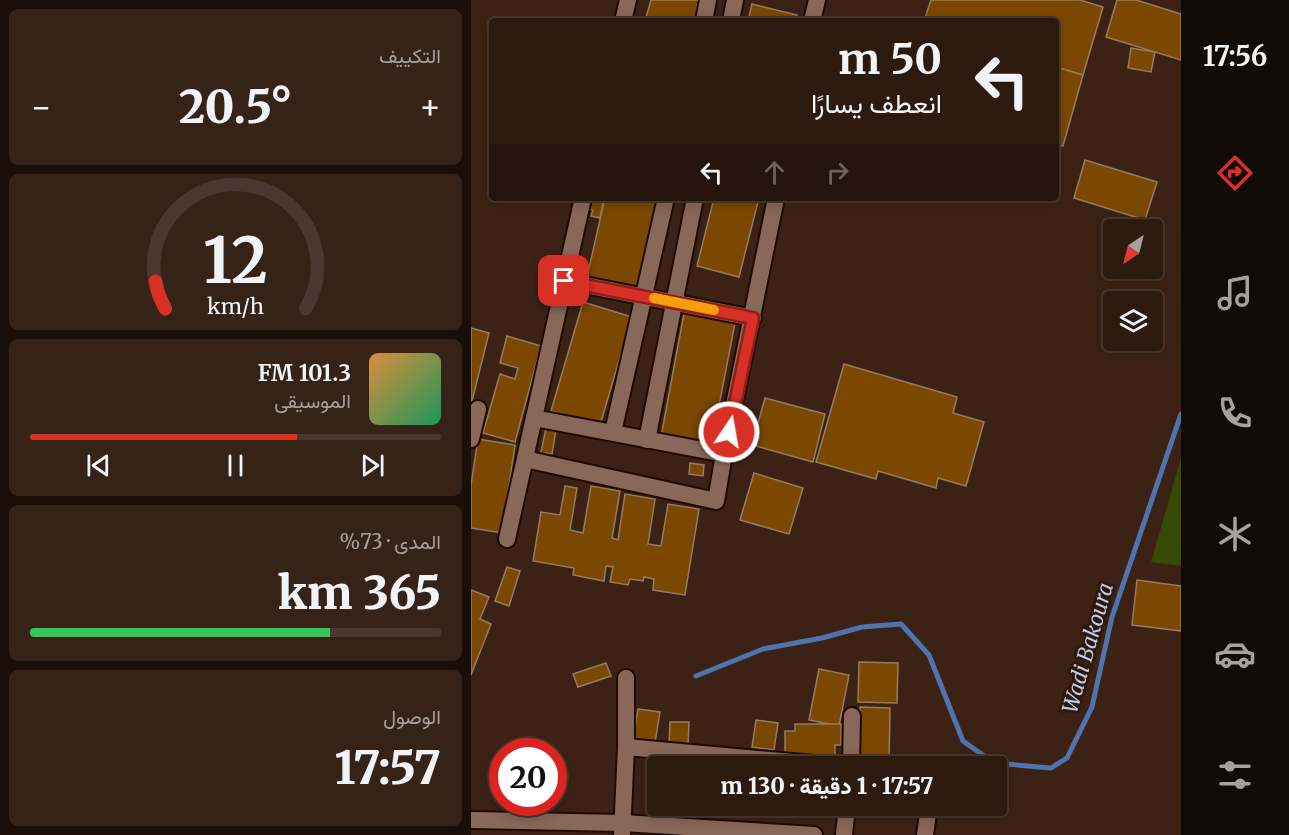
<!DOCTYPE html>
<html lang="ar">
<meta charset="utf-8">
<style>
:root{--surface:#2d1a0f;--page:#352318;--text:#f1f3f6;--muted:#a7a19e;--line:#48382f;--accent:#d93025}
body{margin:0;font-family:Merriweather,Vazirmatn,serif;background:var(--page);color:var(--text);direction:rtl;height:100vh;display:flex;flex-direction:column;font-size:22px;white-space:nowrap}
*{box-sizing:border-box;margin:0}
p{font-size:20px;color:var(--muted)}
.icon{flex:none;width:33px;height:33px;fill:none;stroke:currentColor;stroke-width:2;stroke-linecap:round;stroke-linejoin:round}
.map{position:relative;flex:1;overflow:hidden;direction:ltr}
.sheet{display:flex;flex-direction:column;gap:9px;padding:9px;background:#190e08;width:471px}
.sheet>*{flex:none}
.banner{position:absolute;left:18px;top:18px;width:570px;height:183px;border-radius:6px;box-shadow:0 3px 15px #0003,0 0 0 2px var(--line);direction:rtl;background:#2d1a0f;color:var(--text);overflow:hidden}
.needle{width:39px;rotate:215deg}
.fabs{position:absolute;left:632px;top:219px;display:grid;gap:12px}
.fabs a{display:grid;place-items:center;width:60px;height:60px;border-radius:6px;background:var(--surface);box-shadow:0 3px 15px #0003,0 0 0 2px var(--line);font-size:30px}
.speed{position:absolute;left:18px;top:738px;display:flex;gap:12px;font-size:30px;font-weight:700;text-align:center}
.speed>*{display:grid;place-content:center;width:78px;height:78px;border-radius:50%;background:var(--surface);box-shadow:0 3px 15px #0003,0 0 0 2px var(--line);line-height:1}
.speed .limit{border:9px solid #d22;background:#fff;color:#111}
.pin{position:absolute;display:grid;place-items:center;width:51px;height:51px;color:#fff;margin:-26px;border-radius:12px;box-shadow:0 3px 9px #0006}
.me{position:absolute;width:66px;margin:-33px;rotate:12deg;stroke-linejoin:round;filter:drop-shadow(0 0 4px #0008)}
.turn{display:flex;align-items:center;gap:21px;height:126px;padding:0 18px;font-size:27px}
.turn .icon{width:78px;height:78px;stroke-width:2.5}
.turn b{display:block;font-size:42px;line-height:51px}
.lanes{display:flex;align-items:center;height:57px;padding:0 18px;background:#0003;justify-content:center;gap:30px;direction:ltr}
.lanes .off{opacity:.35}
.big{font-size:45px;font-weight:800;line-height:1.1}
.sheet .card{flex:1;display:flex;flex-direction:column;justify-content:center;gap:9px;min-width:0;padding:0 21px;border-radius:9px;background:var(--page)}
.sheet .dial{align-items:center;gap:0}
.dial svg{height:156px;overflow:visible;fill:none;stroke:var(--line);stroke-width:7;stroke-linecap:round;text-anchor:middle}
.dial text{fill:var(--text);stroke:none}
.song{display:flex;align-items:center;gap:18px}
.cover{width:72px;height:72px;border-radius:9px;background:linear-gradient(135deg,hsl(30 70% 55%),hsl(150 70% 35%))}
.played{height:6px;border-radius:3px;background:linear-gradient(90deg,var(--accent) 65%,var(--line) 65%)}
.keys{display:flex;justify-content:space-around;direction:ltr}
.heat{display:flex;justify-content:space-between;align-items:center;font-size:33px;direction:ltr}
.charge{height:9px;border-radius:4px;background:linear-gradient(90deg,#34c759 73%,var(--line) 0)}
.trip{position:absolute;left:176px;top:756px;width:360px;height:60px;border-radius:6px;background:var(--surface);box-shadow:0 3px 15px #0003,0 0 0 2px var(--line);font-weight:800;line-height:60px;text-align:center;direction:rtl}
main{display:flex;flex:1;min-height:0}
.tabs{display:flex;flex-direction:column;width:108px;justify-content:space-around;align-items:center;background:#120a06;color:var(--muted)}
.tabs .icon{width:42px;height:42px}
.tabs .current{color:var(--accent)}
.tabs b{font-size:27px;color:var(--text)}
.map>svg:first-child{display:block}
.green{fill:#364a04}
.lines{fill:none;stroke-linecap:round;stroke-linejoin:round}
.stream{stroke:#4e73ae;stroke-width:5}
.building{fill:#7b4802;stroke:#957b63;stroke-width:1.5}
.minor-casing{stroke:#220a01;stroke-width:20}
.minor{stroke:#886959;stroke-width:16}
.route-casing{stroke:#8d1f18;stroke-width:15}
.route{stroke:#d93025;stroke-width:10}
.slow{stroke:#f59e0b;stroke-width:10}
.labels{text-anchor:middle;stroke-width:6;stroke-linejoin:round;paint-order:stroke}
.water-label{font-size:21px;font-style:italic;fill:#bad0f1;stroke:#31180a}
</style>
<main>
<nav class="tabs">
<b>17:56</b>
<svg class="icon current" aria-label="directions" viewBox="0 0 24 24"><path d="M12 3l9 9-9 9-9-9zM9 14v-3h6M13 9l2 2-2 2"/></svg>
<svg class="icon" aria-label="music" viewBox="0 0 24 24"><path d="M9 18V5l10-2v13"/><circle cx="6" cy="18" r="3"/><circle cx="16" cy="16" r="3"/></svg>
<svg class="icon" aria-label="phone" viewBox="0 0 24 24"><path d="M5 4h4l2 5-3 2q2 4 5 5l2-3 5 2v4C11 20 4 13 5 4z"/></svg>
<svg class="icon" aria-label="climate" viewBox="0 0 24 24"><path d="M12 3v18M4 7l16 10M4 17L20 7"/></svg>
<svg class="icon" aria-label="car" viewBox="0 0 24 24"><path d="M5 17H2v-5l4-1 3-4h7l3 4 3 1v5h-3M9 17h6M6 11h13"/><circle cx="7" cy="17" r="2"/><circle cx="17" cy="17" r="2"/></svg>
<svg class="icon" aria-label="filters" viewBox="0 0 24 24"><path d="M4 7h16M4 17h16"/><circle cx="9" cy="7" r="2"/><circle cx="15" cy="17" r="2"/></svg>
</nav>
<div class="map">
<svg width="710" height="835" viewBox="0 0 710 835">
<rect width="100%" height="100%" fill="#3c2214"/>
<!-- green -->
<polygon class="green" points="710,458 710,566 680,562"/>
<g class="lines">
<!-- stream -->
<polyline class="stream" points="225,676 292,649 351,638 391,627 430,624 458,655 492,741 523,763 580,768 596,758 621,707 641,617 710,414"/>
</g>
<!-- building -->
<g class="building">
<polygon points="180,0 231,0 225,21 174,21"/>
<polygon points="460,0 609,0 632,7 612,75 585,67 585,21 453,21"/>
<polygon points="646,0 665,0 710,14 710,60 635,37"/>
<polygon points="281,4 326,15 324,21 277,21"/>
<polygon points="660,48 684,52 680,72 657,68"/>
<polygon points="585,67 612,75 592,146 585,144"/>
<polygon points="614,160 686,182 674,220 603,198"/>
<polygon points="113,198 133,198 129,218 120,216 122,210 111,207"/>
<polygon points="134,198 188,198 167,289 116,277"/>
<polygon points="243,198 288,198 268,277 226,266"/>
<polygon points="112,302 161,317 129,425 80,411"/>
<polygon points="214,308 265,318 240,447 190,437"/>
<polygon points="0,328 18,333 0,405"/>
<polygon points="36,336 70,346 44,442 12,433 29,374 44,379 47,368 29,363"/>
<polygon points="373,364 486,397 482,413 513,422 495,486 467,478 465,488 407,471 405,479 345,462"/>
<polygon points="294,398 354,414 342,462 281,445"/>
<polygon points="75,428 85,430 81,454 74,453 73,458 69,457"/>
<polygon points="7,439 44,445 31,533 0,528 0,485"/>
<polygon points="219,463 233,465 232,476 218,474"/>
<polygon points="283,473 332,488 318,534 269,520"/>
<polygon points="94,486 106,488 99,530 112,533 120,486 149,491 141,538 147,540 154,494 184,499 177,544 190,546 197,504 228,509 214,595 182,590 183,579 173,577 172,581 159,579 157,585 139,582 142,567 135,566 133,581 102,575 103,568 62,561 70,512 89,515"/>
<polygon points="36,567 49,571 38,606 24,601"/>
<polygon points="666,580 710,586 710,631 661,625"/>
<polygon points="0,590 18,597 9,619 20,624 0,675"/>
<polygon points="388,662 427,663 426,703 387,702"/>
<polygon points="135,663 140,676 107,687 102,674"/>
<polygon points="348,669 378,675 368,726 338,720"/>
<polygon points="389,707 419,708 418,766 388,765"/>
<polygon points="167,709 189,712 183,749 161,745"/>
<polygon points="285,720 307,723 303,750 281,747"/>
<polygon points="199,722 218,722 217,745 198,744"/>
<polygon points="324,724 370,724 370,745 364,745 364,755 314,755 314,731 324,731"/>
<polygon points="193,755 219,758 219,766 192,766"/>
</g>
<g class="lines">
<!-- minor casing -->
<g class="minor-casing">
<g id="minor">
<polyline points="152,21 157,0"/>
<polyline points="233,21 237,0"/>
<polyline points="260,21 264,0"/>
<polyline points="341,21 346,0"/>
<polyline points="93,281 282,318"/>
<polyline points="63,418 253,454 305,198"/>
<polyline points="142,432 195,198"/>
<polyline points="0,439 7,409"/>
<polyline points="176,440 224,198"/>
<polyline points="54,459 245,501 253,454"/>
<polyline points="36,539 112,198"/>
<polyline points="155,747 366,766"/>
<polyline points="380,766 381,716"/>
<polyline points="0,820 152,823 343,835"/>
<polyline points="151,835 155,747 155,678"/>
<polyline points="373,835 376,806"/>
<polyline points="454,835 458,806"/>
</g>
</g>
<!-- minor -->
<use href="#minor" class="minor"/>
</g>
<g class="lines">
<!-- route casing -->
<g class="route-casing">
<polyline id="route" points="93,281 282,318 258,432"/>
</g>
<!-- route -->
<use href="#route" class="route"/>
<!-- slow -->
<polyline class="slow" points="183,298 243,310"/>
</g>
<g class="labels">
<!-- water labels -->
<g class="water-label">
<text transform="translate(617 648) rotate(-74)" y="7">Wadi Bakoura</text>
</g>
</g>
</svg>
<div class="fabs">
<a><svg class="needle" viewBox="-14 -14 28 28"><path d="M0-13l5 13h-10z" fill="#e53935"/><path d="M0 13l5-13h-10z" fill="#a7a19e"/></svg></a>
<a><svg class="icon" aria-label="layers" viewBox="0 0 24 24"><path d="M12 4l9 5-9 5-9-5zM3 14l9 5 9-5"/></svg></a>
</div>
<div class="speed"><div class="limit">20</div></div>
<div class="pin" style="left:93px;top:281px;background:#d93025"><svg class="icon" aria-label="arrive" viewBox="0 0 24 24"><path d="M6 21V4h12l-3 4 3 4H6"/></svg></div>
<svg class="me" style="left:258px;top:432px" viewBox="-20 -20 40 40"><circle r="17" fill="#d93025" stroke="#fff" stroke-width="3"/><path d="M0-11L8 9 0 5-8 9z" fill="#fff"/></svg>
<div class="trip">17:57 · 1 دقيقة · 130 m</div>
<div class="banner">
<div class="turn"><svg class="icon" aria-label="left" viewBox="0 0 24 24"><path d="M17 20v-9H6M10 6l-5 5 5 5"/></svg><div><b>50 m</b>انعطف يسارًا</div></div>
<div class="lanes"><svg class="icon" aria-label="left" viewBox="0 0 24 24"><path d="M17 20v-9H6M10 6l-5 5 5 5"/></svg><svg class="icon off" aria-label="ahead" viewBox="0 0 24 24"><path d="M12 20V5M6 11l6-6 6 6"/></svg><svg class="icon off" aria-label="right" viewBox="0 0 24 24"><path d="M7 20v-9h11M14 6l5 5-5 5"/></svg></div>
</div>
</div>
<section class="sheet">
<div class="card"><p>التكييف</p>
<div class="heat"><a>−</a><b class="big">20.5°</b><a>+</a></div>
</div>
<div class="card dial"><svg viewBox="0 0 100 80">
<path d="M14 69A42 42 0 1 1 86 69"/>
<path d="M14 69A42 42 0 0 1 9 55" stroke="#d93025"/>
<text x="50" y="56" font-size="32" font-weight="700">12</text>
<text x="50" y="72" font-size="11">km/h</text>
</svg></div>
<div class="card">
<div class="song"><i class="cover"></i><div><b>101.3 FM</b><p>الموسيقى</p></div></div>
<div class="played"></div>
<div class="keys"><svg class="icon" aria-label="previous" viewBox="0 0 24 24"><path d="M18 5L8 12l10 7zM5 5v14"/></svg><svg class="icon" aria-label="pause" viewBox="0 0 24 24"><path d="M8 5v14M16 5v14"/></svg><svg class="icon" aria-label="next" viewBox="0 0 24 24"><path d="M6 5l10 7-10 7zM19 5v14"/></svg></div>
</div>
<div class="card"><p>المدى · 73%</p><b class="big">365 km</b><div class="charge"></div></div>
<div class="card"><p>الوصول</p><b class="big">17:57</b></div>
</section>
</main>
